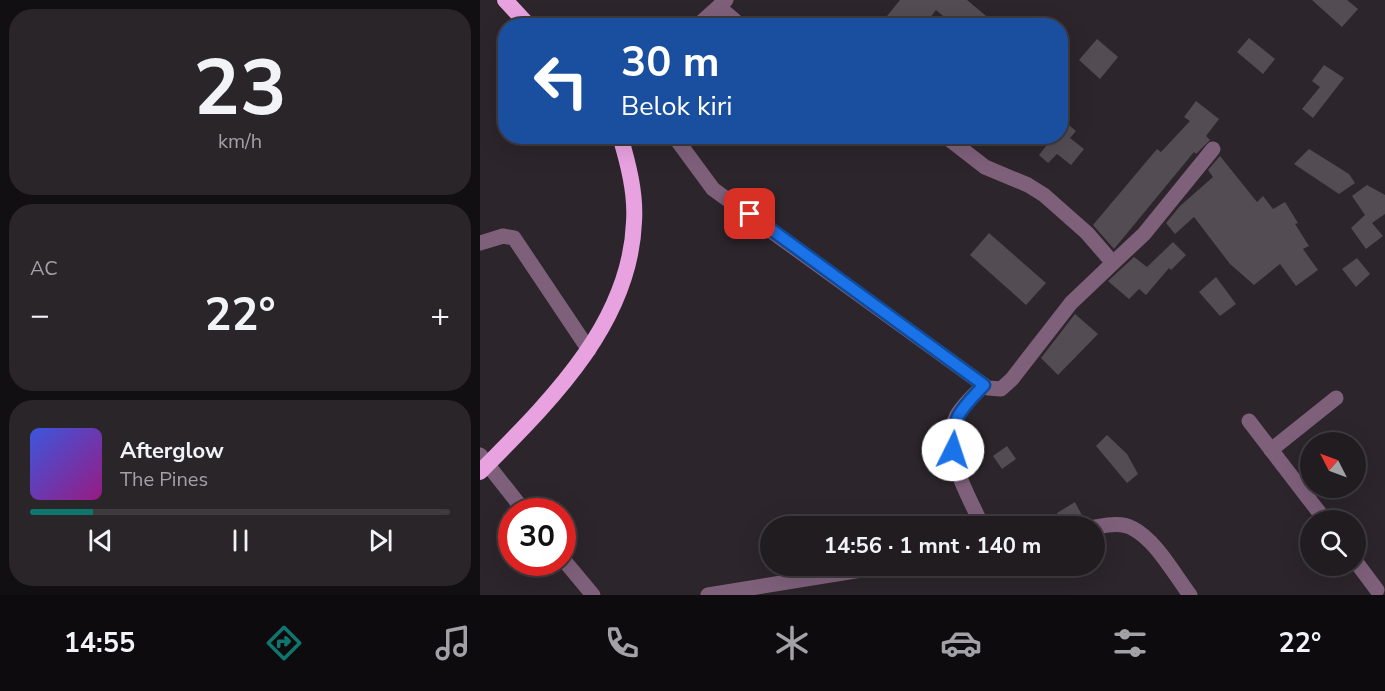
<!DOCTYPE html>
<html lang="id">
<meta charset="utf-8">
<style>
:root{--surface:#211c20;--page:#292529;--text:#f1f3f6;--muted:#a2a1a5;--line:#3e3a3e;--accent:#0f766e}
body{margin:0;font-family:"Nunito Sans",sans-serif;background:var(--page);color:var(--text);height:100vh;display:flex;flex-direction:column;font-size:22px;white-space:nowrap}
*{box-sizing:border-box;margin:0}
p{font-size:20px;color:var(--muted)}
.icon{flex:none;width:33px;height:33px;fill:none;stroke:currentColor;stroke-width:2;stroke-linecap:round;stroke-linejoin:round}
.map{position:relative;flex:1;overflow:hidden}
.drawer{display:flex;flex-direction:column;gap:9px;padding:9px;background:#120f12;width:480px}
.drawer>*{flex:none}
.hud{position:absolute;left:18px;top:18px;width:570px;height:126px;border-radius:24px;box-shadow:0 6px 24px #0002,0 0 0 2px var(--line);background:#1a4fa0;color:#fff;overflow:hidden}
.needle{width:39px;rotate:312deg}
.tools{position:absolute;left:820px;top:432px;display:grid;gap:12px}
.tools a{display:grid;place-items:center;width:66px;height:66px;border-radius:50%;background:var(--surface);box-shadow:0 6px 24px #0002,0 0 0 2px var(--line);font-size:30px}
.speed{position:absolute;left:18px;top:498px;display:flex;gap:12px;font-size:30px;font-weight:700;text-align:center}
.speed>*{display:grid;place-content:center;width:78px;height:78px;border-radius:50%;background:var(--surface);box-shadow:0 6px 24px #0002,0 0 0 2px var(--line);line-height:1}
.speed .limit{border:9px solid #d22;background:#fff;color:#111}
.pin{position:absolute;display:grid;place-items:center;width:51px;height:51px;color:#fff;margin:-26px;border-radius:12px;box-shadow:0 3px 9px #0006}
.me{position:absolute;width:66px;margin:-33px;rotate:4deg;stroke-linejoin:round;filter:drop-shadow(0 0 4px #0008)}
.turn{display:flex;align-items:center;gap:21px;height:126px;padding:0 24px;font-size:27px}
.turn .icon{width:78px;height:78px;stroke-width:2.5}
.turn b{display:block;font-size:42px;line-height:51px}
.big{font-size:45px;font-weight:700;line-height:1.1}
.drawer .tile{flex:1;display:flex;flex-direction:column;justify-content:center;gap:9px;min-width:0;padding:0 21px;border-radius:24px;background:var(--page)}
.drawer .dial{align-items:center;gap:0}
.dial b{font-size:78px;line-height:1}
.song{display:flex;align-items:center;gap:18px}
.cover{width:72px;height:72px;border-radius:9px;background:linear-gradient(135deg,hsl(230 70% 55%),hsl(310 70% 35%))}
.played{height:6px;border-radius:3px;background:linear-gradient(90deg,var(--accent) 15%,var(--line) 15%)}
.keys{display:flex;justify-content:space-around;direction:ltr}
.heat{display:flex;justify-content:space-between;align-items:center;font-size:33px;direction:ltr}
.trip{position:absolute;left:280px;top:516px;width:345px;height:60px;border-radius:30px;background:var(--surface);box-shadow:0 6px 24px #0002,0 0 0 2px var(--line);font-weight:700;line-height:60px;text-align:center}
.dock{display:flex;height:96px;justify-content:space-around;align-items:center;background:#0d0b0d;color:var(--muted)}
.dock .icon{width:42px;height:42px}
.dock .active{color:var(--accent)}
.dock b{font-size:27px;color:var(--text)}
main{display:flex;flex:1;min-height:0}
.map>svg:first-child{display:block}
.building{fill:#534c52}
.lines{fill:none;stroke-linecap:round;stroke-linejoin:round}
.minor{stroke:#7f607b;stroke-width:15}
.trunk{stroke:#e8a2e0;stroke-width:16}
.route-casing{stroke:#114b97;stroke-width:15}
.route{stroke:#1a73e8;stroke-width:10}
</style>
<main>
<section class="drawer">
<div class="tile dial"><b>23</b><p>km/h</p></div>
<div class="tile"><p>AC</p>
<div class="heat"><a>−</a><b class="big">22°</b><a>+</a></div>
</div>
<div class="tile">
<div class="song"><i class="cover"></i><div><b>Afterglow</b><p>The Pines</p></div></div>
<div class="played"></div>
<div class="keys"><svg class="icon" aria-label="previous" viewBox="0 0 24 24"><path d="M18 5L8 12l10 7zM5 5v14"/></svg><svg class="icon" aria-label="pause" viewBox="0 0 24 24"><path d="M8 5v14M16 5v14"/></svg><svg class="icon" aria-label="next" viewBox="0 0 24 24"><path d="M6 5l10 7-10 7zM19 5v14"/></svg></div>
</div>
</section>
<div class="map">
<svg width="905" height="595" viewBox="0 0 905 595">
<rect width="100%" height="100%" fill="#2c252b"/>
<!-- building -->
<g class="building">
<polygon points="420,0 487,0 518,26 475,26 456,10 444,26 399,26"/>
<polygon points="832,0 867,0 878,9 862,27"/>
<polygon points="769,38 795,59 783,74 757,52"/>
<polygon points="617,39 638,57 620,79 599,60"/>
<polygon points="844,65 864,78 833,118 822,109 840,87 832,81"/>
<polygon points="716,101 739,119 726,136 730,140 716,154 714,152 634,249 613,225 677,149 681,152 710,121 704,117"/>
<polygon points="585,122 596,131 590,138 604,149 591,165 577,154 568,163 559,155 574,136 580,136 580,128"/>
<polygon points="829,149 869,174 875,183 859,194 814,164"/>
<polygon points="740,156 777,202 783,196 793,209 805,202 818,223 815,224 829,246 823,249 838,270 816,286 800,264 774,285 750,264 714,217 695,234 686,223 700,206 733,177 728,170"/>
<polygon points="887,185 905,195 905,214 892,223 903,236 886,249 871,228 885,215 872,196"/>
<polygon points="509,233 566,283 546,305 490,255"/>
<polygon points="693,242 706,255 691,270 689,268 666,295 659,289 649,299 628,281 654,257 667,267"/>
<polygon points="877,258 890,274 876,287 862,269"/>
<polygon points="736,277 756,304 740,316 719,292"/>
<polygon points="595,314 618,334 578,375 561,358"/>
<polygon points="627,435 647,454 658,474 647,483 616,446"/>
<polygon points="527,446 536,459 522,469 513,456"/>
<polygon points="595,502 606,523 606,526 583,526 577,513"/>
</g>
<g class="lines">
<!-- minor -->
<g class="minor">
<polyline points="239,7 261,26"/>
<polyline points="217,26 246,0"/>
<polyline points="194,136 233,189 508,388 521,389 532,379 591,303 633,263 607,233 564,195 548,185 505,167 465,136"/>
<polyline points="0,243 23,236 34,238 109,350"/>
<polyline points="633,263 664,234 733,149"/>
<polyline points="769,421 845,520"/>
<polyline points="791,450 856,398"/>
<polyline points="0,455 45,512"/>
<path d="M502,526C489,495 460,452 476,417C482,405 495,394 504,385"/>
<path d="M615,527C627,525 641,522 652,528C676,540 694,574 710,595"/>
<polyline points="82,558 113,595"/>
<polyline points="876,562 897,590"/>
<polyline points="228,595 406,566"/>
</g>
<!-- trunk -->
<g class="trunk">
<polyline points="25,0 49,26"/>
<path d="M0,472C68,403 150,325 154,222C156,193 148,163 140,136"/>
</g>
</g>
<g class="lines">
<!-- route casing -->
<g class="route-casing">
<path id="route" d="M270,214L504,385C482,409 471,416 473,450"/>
</g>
<!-- route -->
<use href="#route" class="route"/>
</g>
</svg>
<div class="tools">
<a><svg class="needle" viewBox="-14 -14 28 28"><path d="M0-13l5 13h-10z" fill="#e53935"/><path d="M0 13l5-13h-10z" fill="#a2a1a5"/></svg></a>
<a><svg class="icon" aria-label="search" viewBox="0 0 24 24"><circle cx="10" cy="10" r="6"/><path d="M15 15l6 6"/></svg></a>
</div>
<div class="speed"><div class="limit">30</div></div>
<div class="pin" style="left:270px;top:214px;background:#d93025"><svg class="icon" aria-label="arrive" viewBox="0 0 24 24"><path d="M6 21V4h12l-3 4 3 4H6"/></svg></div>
<svg class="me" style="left:473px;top:450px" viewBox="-20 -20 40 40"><circle r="19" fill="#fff"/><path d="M0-13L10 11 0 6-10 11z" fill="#1a73e8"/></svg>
<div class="trip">14:56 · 1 mnt · 140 m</div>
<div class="hud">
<div class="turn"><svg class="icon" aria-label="left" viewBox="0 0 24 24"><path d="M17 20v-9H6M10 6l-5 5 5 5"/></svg><div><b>30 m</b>Belok kiri</div></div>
</div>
</div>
</main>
<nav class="dock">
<b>14:55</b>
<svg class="icon active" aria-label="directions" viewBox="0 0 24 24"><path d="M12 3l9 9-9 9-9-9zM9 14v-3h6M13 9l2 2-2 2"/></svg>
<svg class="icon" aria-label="music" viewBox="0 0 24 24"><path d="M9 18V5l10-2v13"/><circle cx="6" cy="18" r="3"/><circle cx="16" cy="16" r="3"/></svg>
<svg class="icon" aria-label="phone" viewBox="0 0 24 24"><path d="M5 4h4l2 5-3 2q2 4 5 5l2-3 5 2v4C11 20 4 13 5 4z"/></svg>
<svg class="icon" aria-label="climate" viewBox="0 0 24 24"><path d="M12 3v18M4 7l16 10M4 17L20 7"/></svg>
<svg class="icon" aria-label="car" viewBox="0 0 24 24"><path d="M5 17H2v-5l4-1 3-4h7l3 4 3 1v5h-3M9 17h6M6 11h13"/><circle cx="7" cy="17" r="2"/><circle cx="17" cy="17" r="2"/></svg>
<svg class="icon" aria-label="filters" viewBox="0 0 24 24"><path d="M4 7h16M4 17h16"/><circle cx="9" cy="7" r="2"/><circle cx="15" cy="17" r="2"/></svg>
<b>22°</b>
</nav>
